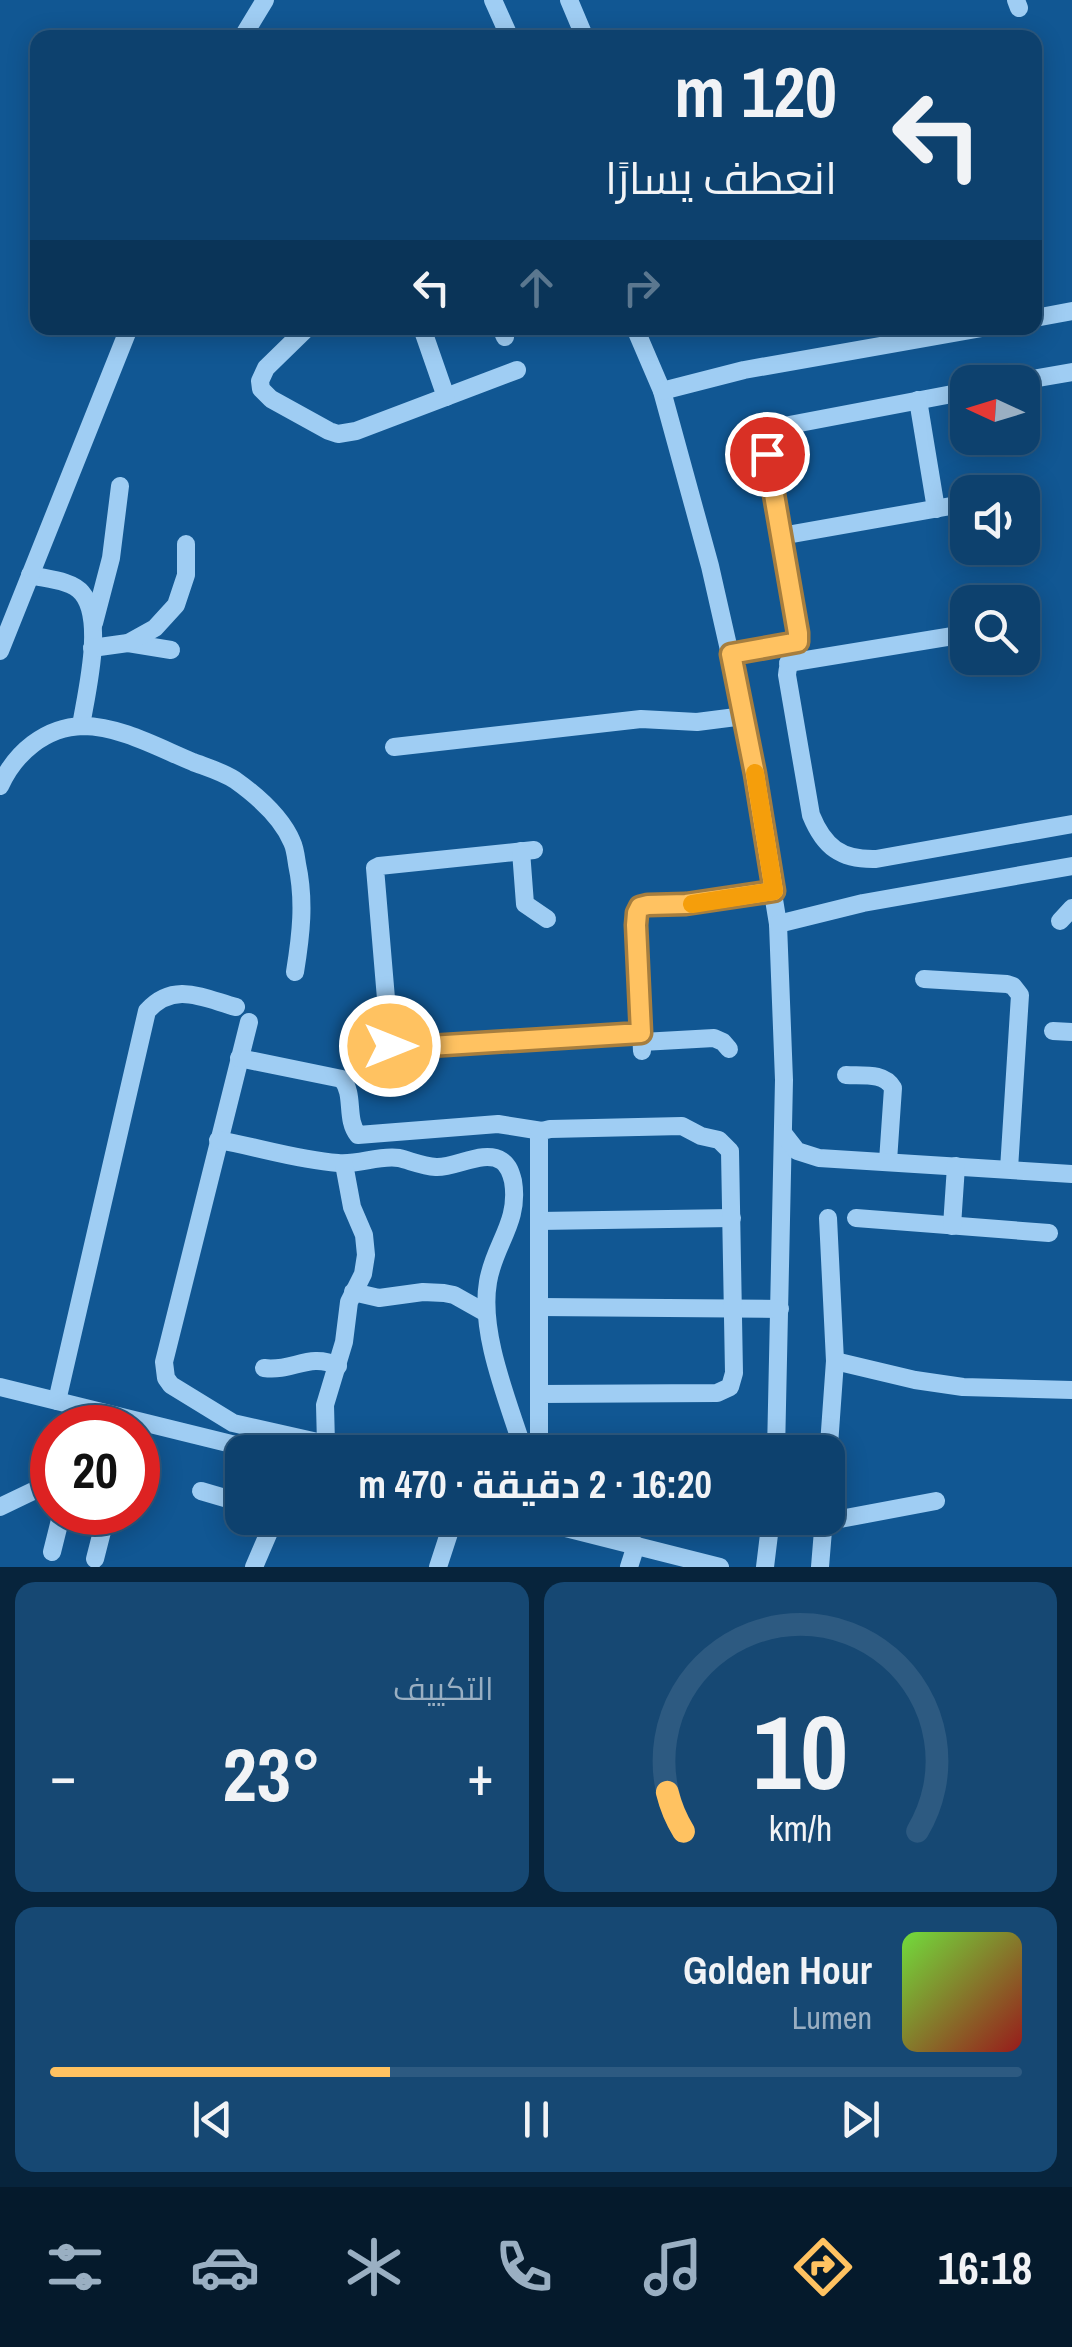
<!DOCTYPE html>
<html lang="ar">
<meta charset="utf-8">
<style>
:root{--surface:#0d416e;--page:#164873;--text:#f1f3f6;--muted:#9aafc2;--line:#2d5a81;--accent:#ffc261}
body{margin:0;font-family:"Archivo Narrow",Cairo,sans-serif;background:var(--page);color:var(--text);direction:rtl;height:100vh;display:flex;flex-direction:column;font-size:38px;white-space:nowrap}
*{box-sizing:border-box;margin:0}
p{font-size:32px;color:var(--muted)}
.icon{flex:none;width:55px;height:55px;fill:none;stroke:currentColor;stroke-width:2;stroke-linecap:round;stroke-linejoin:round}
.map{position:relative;height:1567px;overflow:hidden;direction:ltr}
.sheet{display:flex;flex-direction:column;gap:15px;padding:15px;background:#07243c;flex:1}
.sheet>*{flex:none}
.guide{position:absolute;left:30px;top:30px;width:1012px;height:305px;border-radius:20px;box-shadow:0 5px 25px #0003,0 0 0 2px var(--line);direction:rtl;background:#0d416e;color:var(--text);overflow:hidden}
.needle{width:65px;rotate:274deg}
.fabs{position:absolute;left:950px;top:365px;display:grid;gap:20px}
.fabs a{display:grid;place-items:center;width:90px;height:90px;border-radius:20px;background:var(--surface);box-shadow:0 5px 25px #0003,0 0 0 2px var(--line);font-size:50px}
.speed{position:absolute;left:30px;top:1405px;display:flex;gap:20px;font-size:50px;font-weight:700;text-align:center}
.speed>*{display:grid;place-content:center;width:130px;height:130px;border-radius:50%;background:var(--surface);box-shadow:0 5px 25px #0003,0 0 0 2px var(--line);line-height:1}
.speed .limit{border:15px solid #d22;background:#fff;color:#111}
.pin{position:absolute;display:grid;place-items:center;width:85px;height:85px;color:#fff;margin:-42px;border:5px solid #fff;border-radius:50%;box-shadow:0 2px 10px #0007}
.me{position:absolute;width:110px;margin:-55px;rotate:90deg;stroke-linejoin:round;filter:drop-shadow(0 0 8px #0008)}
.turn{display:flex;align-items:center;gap:35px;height:210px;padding:0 40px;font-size:45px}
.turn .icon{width:130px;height:130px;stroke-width:2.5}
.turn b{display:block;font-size:70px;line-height:85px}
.lanes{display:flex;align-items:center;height:95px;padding:0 40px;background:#0003;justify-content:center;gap:50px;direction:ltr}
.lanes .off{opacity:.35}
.big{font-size:75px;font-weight:700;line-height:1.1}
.sheet .tile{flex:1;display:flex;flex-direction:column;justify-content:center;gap:15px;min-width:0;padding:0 35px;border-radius:20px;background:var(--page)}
.sheet .dial{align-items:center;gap:0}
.dial svg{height:260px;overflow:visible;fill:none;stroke:var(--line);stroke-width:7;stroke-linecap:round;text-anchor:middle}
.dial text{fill:var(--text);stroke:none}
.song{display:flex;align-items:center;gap:30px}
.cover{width:120px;height:120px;border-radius:15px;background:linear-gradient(135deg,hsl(100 70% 55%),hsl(0 70% 35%))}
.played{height:10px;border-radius:5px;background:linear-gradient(90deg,var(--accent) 35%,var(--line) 35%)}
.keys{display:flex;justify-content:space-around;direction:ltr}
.heat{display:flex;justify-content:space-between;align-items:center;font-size:55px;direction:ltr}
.sheet .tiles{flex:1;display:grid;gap:15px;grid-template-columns:1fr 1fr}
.tile:last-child{grid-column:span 2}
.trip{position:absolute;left:225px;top:1435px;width:620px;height:100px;border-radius:20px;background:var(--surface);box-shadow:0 5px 25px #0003,0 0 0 2px var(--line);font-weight:700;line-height:100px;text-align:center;direction:rtl}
.dock{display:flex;height:160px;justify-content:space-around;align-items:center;background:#051a2c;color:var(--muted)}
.dock .icon{width:70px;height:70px}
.dock .current{color:var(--accent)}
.dock b{font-size:45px;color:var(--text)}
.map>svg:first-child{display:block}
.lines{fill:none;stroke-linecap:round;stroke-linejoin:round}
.minor{stroke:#9fcdf3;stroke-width:18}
.route-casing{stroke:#a67e3f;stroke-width:25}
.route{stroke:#ffc261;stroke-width:18}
.slow{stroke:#f59e0b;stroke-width:18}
</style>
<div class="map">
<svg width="1072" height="1567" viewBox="0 0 1072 1567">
<rect width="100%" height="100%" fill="#115793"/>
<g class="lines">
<!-- minor -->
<g class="minor">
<polyline points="493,0 510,38"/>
<polyline points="569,0 585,38"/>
<polyline points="1016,0 1019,8"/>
<polyline points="242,38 265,0"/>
<polyline points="1035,318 1072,311"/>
<polyline points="307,328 266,368 260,381 261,389 271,399 329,431 338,434 356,431 517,370"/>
<polyline points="422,328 446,397"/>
<polyline points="501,328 505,337"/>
<polyline points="635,328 662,391 710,566 744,716 778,924 784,1080 776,1452"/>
<polyline points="1015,382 1072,372"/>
<polyline points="662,391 744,370 982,328"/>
<path d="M968,391L784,426C773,433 768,441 767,454L798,633C797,648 788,659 787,675L811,815C824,847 841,860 876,859L1072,824"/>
<polyline points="918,400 936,509"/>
<polyline points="1022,493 1029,492"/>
<polyline points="781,536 968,503"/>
<path d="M30,575C45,579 72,580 82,593C105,620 86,694 81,726"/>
<polyline points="94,623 111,558 120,486"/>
<polyline points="128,643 171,650"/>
<polyline points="92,648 128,643 155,628 176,605 186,575 186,544"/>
<polyline points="0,651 129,328"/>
<polyline points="731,654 798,641"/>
<polyline points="788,663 959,635"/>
<polyline points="394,747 641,719 697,722 744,716"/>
<path d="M0,786C15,753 45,727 83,726C120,726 159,748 193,762C206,767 223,772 235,780C256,795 282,818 292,842C295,848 296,857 297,864C305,901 301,935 295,972"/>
<polyline points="534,850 379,866 375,868 390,1046 397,1048 641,1033"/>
<polyline points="521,851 525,904 547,919"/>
<polyline points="1060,921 1072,908"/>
<polyline points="778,924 863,903 1072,866"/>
<polyline points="924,979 1007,984 1013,986 1020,995 1009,1169"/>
<polyline points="249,1022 164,1362 166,1378 171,1385 233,1423 362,1452"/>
<polyline points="1053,1031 1072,1032"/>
<polyline points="642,1042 714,1038 723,1042 729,1049"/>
<polyline points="642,1051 636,925 637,913 641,907 647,905 687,904 774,891"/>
<path d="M239,1058L342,1079C355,1095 345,1119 358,1135L498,1124L542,1131"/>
<path d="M846,1075C862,1076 884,1072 893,1088L888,1161"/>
<polyline points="783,1133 797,1151 819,1158 1072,1174"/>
<path d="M218,1140C258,1147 297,1160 338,1163C359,1165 378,1155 399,1158C411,1161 423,1166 436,1167C456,1168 484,1149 502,1161C509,1166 511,1173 513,1181C520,1223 494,1244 488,1282C479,1334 509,1403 524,1452"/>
<polyline points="856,1218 1049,1233"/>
<polyline points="539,1221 732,1218"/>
<polyline points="952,1226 956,1166"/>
<polyline points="353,1292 379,1298 423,1292 444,1293 454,1295 486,1313"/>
<polyline points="539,1307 780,1309"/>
<polyline points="835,1361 915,1380 963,1387 1072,1390"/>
<path d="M264,1368C293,1372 309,1352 338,1366"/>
<polyline points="0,1387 264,1452"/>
<polyline points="539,1394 717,1393 730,1387 734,1373 730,1151 719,1140 701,1136 682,1126 550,1129 542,1131 539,1136 539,1446"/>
<path d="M57,1401L147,1011C174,981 203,998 236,1007"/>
<polyline points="326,1444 325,1405 344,1342 349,1302 363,1274 366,1255 364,1235 352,1207 344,1164"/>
<polyline points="828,1459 835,1361 828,1218"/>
<polyline points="201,1491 242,1503"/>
<polyline points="0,1507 52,1482"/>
<polyline points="526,1518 720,1567"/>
<polyline points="824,1522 936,1501"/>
<polyline points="52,1552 62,1512"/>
<polyline points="95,1559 107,1512"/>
<polyline points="254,1567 275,1518"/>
<polyline points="438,1567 454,1518"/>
<polyline points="629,1567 636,1545"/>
<polyline points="765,1567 771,1518"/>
<polyline points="820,1567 824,1518"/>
</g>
</g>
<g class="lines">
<!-- route casing -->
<g class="route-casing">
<polyline id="route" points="390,1046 397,1048 641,1033 636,925 637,913 640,907 648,905 686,904 774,891 755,774 731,654 798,642 798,633 767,454"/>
</g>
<!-- route -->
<use href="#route" class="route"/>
<!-- slow -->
<polyline class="slow" points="692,904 774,891 755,773"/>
</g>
</svg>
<div class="fabs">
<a><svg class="needle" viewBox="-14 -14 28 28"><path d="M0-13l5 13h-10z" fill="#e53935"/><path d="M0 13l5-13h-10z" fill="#9aafc2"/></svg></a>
<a><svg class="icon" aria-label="sound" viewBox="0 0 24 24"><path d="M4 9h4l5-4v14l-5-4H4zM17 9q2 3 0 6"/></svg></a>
<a><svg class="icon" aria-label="search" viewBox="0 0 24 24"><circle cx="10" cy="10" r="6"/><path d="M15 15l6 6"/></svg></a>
</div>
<div class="speed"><div class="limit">20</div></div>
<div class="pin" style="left:767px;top:454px;background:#d93025"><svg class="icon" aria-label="arrive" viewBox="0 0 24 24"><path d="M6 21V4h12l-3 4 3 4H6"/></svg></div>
<svg class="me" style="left:390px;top:1046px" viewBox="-20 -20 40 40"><circle r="17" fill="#ffc261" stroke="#fff" stroke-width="3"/><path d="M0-11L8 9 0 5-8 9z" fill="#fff"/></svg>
<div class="trip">16:20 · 2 دقيقة · 470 m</div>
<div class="guide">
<div class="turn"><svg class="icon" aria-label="left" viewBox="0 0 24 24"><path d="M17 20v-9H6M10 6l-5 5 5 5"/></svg><div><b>120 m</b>انعطف يسارًا</div></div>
<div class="lanes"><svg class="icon" aria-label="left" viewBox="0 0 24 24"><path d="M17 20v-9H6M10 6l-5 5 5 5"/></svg><svg class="icon off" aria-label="ahead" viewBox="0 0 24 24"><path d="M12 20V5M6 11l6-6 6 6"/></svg><svg class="icon off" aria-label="right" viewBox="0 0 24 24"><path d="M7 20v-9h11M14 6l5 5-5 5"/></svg></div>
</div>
</div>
<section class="sheet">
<div class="tiles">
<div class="tile dial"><svg viewBox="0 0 100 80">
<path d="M14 69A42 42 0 1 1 86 69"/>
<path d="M14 69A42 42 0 0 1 9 57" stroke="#ffc261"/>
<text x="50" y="56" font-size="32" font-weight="700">10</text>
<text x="50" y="72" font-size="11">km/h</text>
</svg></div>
<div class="tile"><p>التكييف</p>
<div class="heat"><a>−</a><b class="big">23°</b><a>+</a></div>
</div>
<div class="tile">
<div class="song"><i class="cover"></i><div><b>Golden Hour</b><p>Lumen</p></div></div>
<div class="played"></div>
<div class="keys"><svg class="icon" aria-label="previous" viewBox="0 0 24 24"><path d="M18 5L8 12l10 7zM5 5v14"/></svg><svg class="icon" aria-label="pause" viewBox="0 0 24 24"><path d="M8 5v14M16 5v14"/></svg><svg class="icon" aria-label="next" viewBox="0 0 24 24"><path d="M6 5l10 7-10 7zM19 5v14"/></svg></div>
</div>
</div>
</section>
<nav class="dock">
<b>16:18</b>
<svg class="icon current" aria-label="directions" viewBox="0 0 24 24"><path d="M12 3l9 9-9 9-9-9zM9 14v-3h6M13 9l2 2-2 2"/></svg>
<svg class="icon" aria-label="music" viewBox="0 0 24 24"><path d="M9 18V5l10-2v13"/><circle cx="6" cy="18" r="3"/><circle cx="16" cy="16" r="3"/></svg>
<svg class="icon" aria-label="phone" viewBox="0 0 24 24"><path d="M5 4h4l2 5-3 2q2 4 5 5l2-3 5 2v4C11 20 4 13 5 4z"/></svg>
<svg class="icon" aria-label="climate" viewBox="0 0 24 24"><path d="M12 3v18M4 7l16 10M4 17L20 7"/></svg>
<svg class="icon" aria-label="car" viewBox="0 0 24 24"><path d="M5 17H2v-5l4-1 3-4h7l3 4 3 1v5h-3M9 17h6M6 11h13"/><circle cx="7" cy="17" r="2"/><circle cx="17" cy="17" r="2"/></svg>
<svg class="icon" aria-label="filters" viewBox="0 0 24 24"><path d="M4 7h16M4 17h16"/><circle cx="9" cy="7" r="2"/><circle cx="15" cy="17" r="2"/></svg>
</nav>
